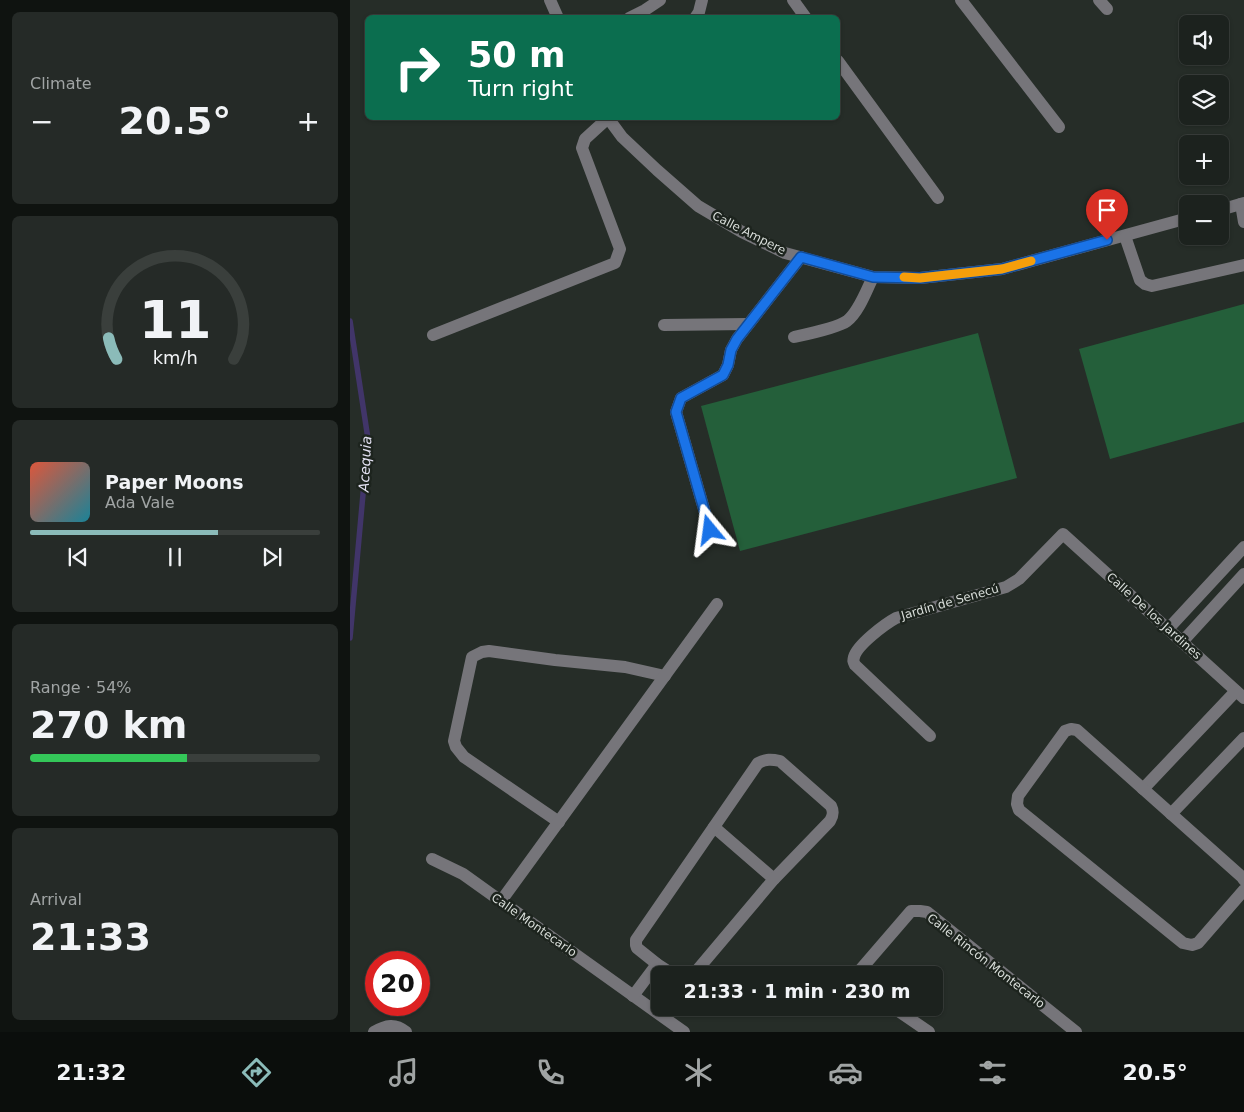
<!DOCTYPE html>
<meta charset="utf-8">
<style>
:root{--surface:#1c221e;--page:#252a27;--text:#f1f3f6;--muted:#a0a4a4;--line:#3a3f3c;--accent:#8bbbb9}
body{margin:0;font-family:"DejaVu Sans",sans-serif;background:var(--page);color:var(--text);height:100vh;display:flex;flex-direction:column;font-size:19px;white-space:nowrap}
*{box-sizing:border-box;margin:0}
p{font-size:16px;color:var(--muted)}
.icon{flex:none;width:28px;height:28px;fill:none;stroke:currentColor;stroke-width:2;stroke-linecap:round;stroke-linejoin:round}
.map{position:relative;flex:1;overflow:hidden}
.sheet{display:flex;flex-direction:column;gap:12px;padding:12px;background:#0f1310;width:350px}
.sheet>*{flex:none}
.guide{position:absolute;left:15px;top:15px;width:475px;height:105px;border-radius:8px;box-shadow:0 1px 4px #0004,0 0 0 1px var(--line);background:#0b6e4f;color:#fff;overflow:hidden}
.buttons{position:absolute;left:829px;top:15px;display:grid;gap:10px}
.buttons a{display:grid;place-items:center;width:50px;height:50px;border-radius:8px;background:var(--surface);box-shadow:0 1px 4px #0004,0 0 0 1px var(--line);font-size:25px}
.speed{position:absolute;left:15px;top:951px;display:flex;gap:10px;font-size:25px;font-weight:700;text-align:center}
.speed>*{display:grid;place-content:center;width:65px;height:65px;border-radius:50%;background:var(--surface);box-shadow:0 1px 4px #0004,0 0 0 1px var(--line);line-height:1}
.speed .limit{border:8px solid #d22;background:#fff;color:#111}
.pin{position:absolute;display:grid;place-items:center;width:42px;height:42px;color:#fff;margin:-51px -21px;border-radius:50% 50% 50% 0;rotate:-45deg;box-shadow:0 0 5px #0007}
.pin .icon{rotate:45deg}
.me{position:absolute;width:55px;margin:-28px;rotate:344deg;stroke-linejoin:round;filter:drop-shadow(0 0 4px #0008)}
.turn{display:flex;align-items:center;gap:18px;height:105px;padding:0 20px;font-size:22px}
.turn .icon{width:65px;height:65px;stroke-width:2.5}
.turn b{display:block;font-size:35px;line-height:42px}
.big{font-size:38px;font-weight:700;line-height:1.1}
.sheet .card{flex:1;display:flex;flex-direction:column;justify-content:center;gap:8px;min-width:0;padding:0 18px;border-radius:8px;background:var(--page)}
.sheet .dial{align-items:center;gap:0}
.dial svg{height:130px;overflow:visible;fill:none;stroke:var(--line);stroke-width:7;stroke-linecap:round;text-anchor:middle}
.dial text{fill:var(--text);stroke:none}
.song{display:flex;align-items:center;gap:15px}
.cover{width:60px;height:60px;border-radius:8px;background:linear-gradient(135deg,hsl(10 70% 55%),hsl(190 70% 35%))}
.played{height:5px;border-radius:2px;background:linear-gradient(90deg,var(--accent) 65%,var(--line) 65%)}
.keys{display:flex;justify-content:space-around;direction:ltr}
.heat{display:flex;justify-content:space-between;align-items:center;font-size:28px;direction:ltr}
.charge{height:8px;border-radius:4px;background:linear-gradient(90deg,#34c759 54%,var(--line) 0)}
.trip{position:absolute;left:301px;top:966px;width:292px;height:50px;border-radius:8px;background:var(--surface);box-shadow:0 1px 4px #0004,0 0 0 1px var(--line);font-weight:700;line-height:50px;text-align:center}
.tabs{display:flex;height:80px;justify-content:space-around;align-items:center;background:#0b0e0c;color:var(--muted)}
.tabs .icon{width:35px;height:35px}
.tabs .selected{color:var(--accent)}
.tabs b{font-size:22px;color:var(--text)}
main{display:flex;flex:1;min-height:0}
.map>svg:first-child{display:block}
.lines{fill:none;stroke-linecap:round;stroke-linejoin:round}
.stream{stroke:#413569;stroke-width:5.5}
.building{fill:#245f3a}
.minor{stroke:#76757a;stroke-width:12}
.route-casing{stroke:#114b97;stroke-width:12}
.route{stroke:#1a73e8;stroke-width:9}
.slow{stroke:#f59e0b;stroke-width:9}
.labels{text-anchor:middle;stroke-width:5;stroke-linejoin:round;paint-order:stroke}
.street-label{font-size:12px;fill:#d9deda;stroke:#1d241e}
.water-label{font-size:14px;font-style:italic;fill:#e3e1f2;stroke:#1d241e}
</style>
<main>
<section class="sheet">
<div class="card"><p>Climate</p>
<div class="heat"><a>−</a><b class="big">20.5°</b><a>+</a></div>
</div>
<div class="card dial"><svg viewBox="0 0 100 80">
<path d="M14 69A42 42 0 1 1 86 69"/>
<path d="M14 69A42 42 0 0 1 9 56" stroke="#8bbbb9"/>
<text x="50" y="56" font-size="32" font-weight="700">11</text>
<text x="50" y="72" font-size="11">km/h</text>
</svg></div>
<div class="card">
<div class="song"><i class="cover"></i><div><b>Paper Moons</b><p>Ada Vale</p></div></div>
<div class="played"></div>
<div class="keys"><svg class="icon" aria-label="previous" viewBox="0 0 24 24"><path d="M18 5L8 12l10 7zM5 5v14"/></svg><svg class="icon" aria-label="pause" viewBox="0 0 24 24"><path d="M8 5v14M16 5v14"/></svg><svg class="icon" aria-label="next" viewBox="0 0 24 24"><path d="M6 5l10 7-10 7zM19 5v14"/></svg></div>
</div>
<div class="card"><p>Range · 54%</p><b class="big">270 km</b><div class="charge"></div></div>
<div class="card"><p>Arrival</p><b class="big">21:33</b></div>
</section>
<div class="map">
<svg width="894" height="1032" viewBox="0 0 894 1032">
<rect width="100%" height="100%" fill="#262d28"/>
<g class="lines">
<!-- stream -->
<polyline class="stream" points="0,321 18,439 0,638"/>
</g>
<!-- building -->
<g class="building">
<polygon points="894,304 894,422 760,459 729,349"/>
<polygon points="628,333 667,478 390,551 351,406"/>
</g>
<g class="lines">
<!-- minor -->
<g class="minor">
<polyline points="200,0 208,18"/>
<polyline points="443,0 456,18"/>
<polyline points="611,0 709,127"/>
<polyline points="749,0 757,9"/>
<polyline points="279,18 295,10 310,0"/>
<polyline points="345,18 349,12 352,0"/>
<polyline points="488,61 588,198"/>
<polyline points="258,118 272,137 307,170 348,206 392,232 435,253 523,277 570,278 652,269 838,218"/>
<polyline points="891,204 894,222"/>
<polyline points="870,210 894,203"/>
<polyline points="775,236 790,280 795,284 802,286 894,265"/>
<polyline points="314,325 398,324"/>
<polyline points="83,335 265,263 270,249 232,148 235,139 258,118"/>
<path d="M444,337C458,334 487,328 497,321C509,312 517,289 523,277"/>
<polyline points="360,530 326,412 331,398 373,375 378,365 381,350 387,339 451,257"/>
<polyline points="818,629 894,547"/>
<polyline points="832,642 894,574"/>
<path d="M580,736L505,665C503,661 503,661 504,657C507,645 535,624 546,618L656,587L669,579L713,534L894,698"/>
<polyline points="793,789 886,691"/>
<polyline points="821,814 894,738"/>
<polyline points="209,822 114,757 106,747 104,741 122,657 132,652 139,651 205,660 275,667 315,676"/>
<polyline points="364,827 424,879"/>
<polyline points="82,859 113,874 334,1032"/>
<polyline points="894,880 892,877 727,730 721,729 715,731 668,796 667,804 669,810 833,943 842,945 848,943 894,890"/>
<polyline points="151,901 367,604"/>
<path d="M324,975L307,964L287,948L286,945V940L408,763C416,759 421,759 430,761L481,806C484,812 483,816 480,821L424,879L343,975"/>
<polyline points="510,975 511,969 561,911 570,911 577,912 726,1032"/>
<polyline points="283,996 307,964"/>
<polyline points="544,1008 579,1032"/>
<path d="M24,1032C36,1025 45,1023 56,1032"/>
</g>
</g>
<g class="lines">
<!-- route casing -->
<g class="route-casing">
<polyline id="route" points="360,530 326,412 331,398 373,375 378,365 381,350 387,339 451,257 523,277 570,278 652,269 757,240"/>
</g>
<!-- route -->
<use href="#route" class="route"/>
<!-- slow -->
<polyline class="slow" points="554,277 570,278 652,269 681,261"/>
</g>
<g class="labels">
<!-- street labels -->
<g class="street-label">
<text transform="translate(399 233) rotate(27)" y="4">Calle Ampere</text>
<text transform="translate(600 602) rotate(-16)" y="4">Jardín de Senecú</text>
<text transform="translate(804 616) rotate(42)" y="4">Calle De los Jardines</text>
<text transform="translate(184 925) rotate(35)" y="4">Calle Montecarlo</text>
<text transform="translate(636 961) rotate(38)" y="4">Calle Rincón Montecarlo</text>
</g>
<!-- water labels -->
<g class="water-label">
<text transform="translate(15 464) rotate(-87)" y="5">Acequia</text>
</g>
</g>
</svg>
<div class="buttons">
<a><svg class="icon" aria-label="sound" viewBox="0 0 24 24"><path d="M4 9h4l5-4v14l-5-4H4zM17 9q2 3 0 6"/></svg></a>
<a><svg class="icon" aria-label="layers" viewBox="0 0 24 24"><path d="M12 4l9 5-9 5-9-5zM3 14l9 5 9-5"/></svg></a>
<a>+</a>
<a>−</a>
</div>
<div class="speed"><div class="limit">20</div></div>
<div class="pin" style="left:757px;top:240px;background:#d93025"><svg class="icon" aria-label="arrive" viewBox="0 0 24 24"><path d="M6 21V4h12l-3 4 3 4H6"/></svg></div>
<svg class="me" style="left:360px;top:530px" viewBox="-20 -20 40 40"><path d="M0-17L14 15 0 8-14 15z" fill="#1a73e8" stroke="#fff" stroke-width="4"/></svg>
<div class="trip">21:33 · 1 min · 230 m</div>
<div class="guide">
<div class="turn"><svg class="icon" aria-label="right" viewBox="0 0 24 24"><path d="M7 20v-9h11M14 6l5 5-5 5"/></svg><div><b>50 m</b>Turn right</div></div>
</div>
</div>
</main>
<nav class="tabs">
<b>21:32</b>
<svg class="icon selected" aria-label="directions" viewBox="0 0 24 24"><path d="M12 3l9 9-9 9-9-9zM9 14v-3h6M13 9l2 2-2 2"/></svg>
<svg class="icon" aria-label="music" viewBox="0 0 24 24"><path d="M9 18V5l10-2v13"/><circle cx="6" cy="18" r="3"/><circle cx="16" cy="16" r="3"/></svg>
<svg class="icon" aria-label="phone" viewBox="0 0 24 24"><path d="M5 4h4l2 5-3 2q2 4 5 5l2-3 5 2v4C11 20 4 13 5 4z"/></svg>
<svg class="icon" aria-label="climate" viewBox="0 0 24 24"><path d="M12 3v18M4 7l16 10M4 17L20 7"/></svg>
<svg class="icon" aria-label="car" viewBox="0 0 24 24"><path d="M5 17H2v-5l4-1 3-4h7l3 4 3 1v5h-3M9 17h6M6 11h13"/><circle cx="7" cy="17" r="2"/><circle cx="17" cy="17" r="2"/></svg>
<svg class="icon" aria-label="filters" viewBox="0 0 24 24"><path d="M4 7h16M4 17h16"/><circle cx="9" cy="7" r="2"/><circle cx="15" cy="17" r="2"/></svg>
<b>20.5°</b>
</nav>
